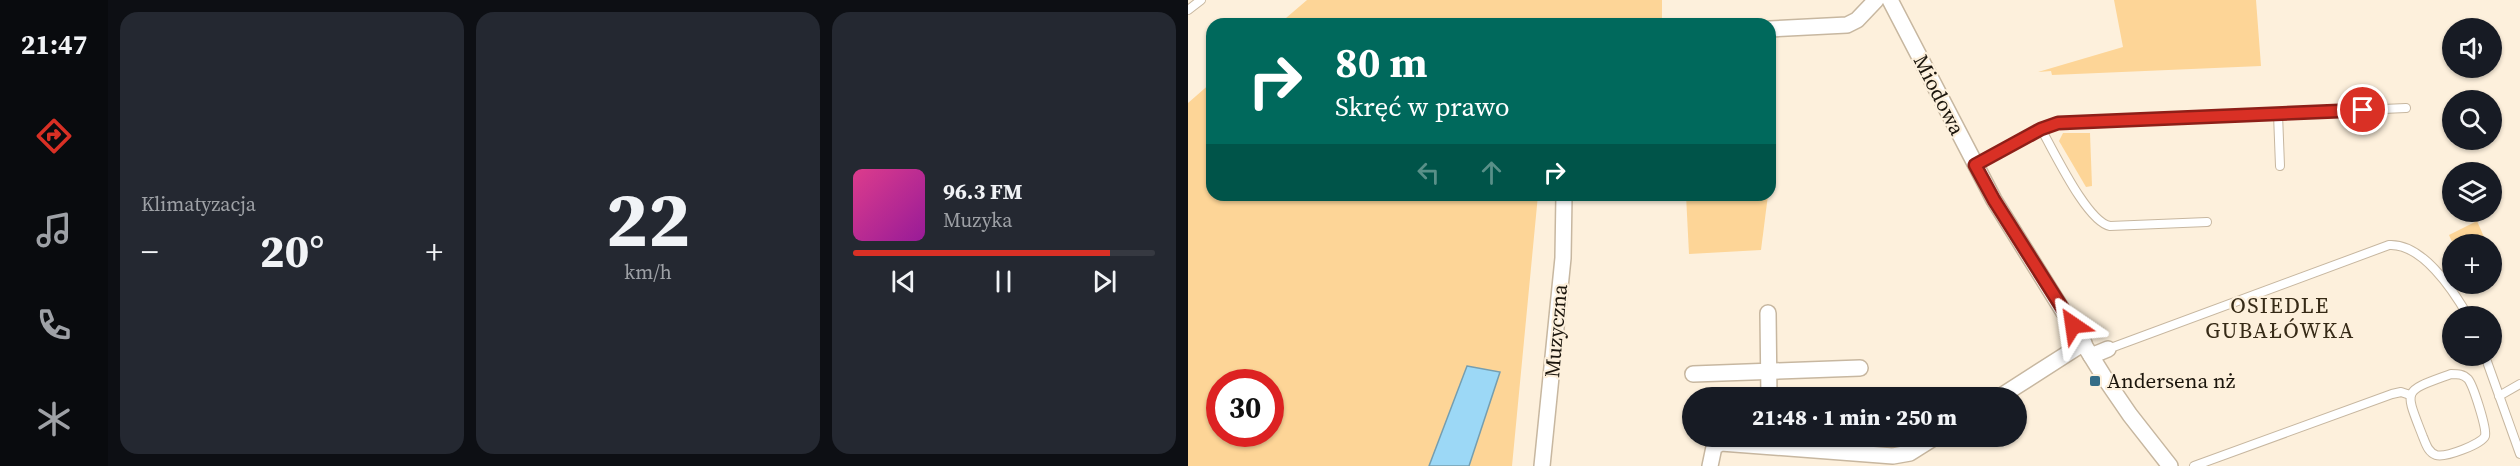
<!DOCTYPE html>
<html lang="pl">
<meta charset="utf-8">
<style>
:root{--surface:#171b24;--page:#242831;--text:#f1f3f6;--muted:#9ea1a6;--line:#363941;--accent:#d93025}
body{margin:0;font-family:"Source Serif 4",serif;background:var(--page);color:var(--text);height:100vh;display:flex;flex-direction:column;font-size:22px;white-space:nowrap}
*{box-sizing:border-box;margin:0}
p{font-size:20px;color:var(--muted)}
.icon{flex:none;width:33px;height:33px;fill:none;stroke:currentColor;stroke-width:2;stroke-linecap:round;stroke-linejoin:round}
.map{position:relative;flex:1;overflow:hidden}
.side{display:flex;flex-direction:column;gap:12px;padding:12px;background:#0d0f14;width:1080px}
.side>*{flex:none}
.top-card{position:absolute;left:18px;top:18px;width:570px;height:183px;border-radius:18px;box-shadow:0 2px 4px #0004;background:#00695c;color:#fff;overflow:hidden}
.buttons{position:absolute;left:1254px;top:18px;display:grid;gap:12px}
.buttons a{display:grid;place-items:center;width:60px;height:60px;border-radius:50%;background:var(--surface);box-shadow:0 2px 4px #0004;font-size:30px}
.speed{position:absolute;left:18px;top:369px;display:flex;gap:12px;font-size:30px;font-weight:700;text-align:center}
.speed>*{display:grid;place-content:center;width:78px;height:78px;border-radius:50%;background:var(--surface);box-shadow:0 2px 4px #0004;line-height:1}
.speed .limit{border:9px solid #d22;background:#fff;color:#111}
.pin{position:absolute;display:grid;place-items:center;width:51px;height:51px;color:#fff;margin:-26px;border:3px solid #fff;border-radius:50%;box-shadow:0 2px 6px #0007}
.me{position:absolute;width:66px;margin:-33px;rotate:328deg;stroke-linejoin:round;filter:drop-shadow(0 0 4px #0008)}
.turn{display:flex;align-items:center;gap:21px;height:126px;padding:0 30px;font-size:27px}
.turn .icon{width:78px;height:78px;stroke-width:2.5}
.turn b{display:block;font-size:42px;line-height:51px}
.lanes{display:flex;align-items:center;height:57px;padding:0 30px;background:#0003;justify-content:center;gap:30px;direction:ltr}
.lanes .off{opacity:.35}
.big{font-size:45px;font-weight:800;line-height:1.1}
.side .tile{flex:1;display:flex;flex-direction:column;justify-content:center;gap:9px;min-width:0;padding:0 21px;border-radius:18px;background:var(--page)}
.side .dial{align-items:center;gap:0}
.dial b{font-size:78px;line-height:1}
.song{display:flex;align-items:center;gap:18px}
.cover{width:72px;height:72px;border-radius:9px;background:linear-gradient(135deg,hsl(330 70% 55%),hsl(300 70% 35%))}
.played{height:6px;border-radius:3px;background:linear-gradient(90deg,var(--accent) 85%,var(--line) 85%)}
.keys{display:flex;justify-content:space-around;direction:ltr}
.heat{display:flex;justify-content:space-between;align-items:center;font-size:33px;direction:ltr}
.side .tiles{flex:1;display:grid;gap:12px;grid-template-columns:repeat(3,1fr)}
.trip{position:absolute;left:494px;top:387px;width:345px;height:60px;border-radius:30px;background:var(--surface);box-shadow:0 2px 4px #0004;font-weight:800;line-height:60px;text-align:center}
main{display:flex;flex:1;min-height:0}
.tabs{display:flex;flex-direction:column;width:108px;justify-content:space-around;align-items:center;background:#090b0e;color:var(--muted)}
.tabs .icon{width:42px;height:42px}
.tabs .current{color:var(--accent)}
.tabs b{font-size:27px;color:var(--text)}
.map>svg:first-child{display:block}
.green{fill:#fdd597;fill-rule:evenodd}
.water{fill:#9cd8f6;stroke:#759eb0;stroke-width:1.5}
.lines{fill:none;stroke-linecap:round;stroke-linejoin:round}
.lane-casing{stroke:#c7b7a0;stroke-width:10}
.street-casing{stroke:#c7b7a0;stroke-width:18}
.lane{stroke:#fff;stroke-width:8}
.street{stroke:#fff;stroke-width:15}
.route-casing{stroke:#8d1f18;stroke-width:15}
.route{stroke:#d93025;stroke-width:10}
.poi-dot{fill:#356d87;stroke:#fdf0dc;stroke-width:2}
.labels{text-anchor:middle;stroke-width:4.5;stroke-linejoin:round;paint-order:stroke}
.street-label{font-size:21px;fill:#1b150c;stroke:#fdf0dc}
.poi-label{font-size:21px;fill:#1b150c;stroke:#fdf0dc;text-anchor:start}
.neighbourhood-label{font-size:22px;letter-spacing:1.5px;fill:#362a16;stroke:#fdf0dc}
</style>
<main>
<nav class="tabs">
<b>21:47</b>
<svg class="icon current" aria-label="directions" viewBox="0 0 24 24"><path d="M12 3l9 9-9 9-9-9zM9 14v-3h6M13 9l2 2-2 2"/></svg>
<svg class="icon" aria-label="music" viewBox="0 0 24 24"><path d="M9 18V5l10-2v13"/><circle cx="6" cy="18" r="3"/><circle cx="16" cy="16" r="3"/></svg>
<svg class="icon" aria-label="phone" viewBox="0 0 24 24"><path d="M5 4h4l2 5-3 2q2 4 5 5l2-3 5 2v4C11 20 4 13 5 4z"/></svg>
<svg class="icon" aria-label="climate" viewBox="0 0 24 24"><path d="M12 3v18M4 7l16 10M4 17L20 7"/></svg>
</nav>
<section class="side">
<div class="tiles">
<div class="tile"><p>Klimatyzacja</p>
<div class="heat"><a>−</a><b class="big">20°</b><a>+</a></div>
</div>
<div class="tile dial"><b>22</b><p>km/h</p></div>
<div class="tile">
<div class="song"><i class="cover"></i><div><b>96.3 FM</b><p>Muzyka</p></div></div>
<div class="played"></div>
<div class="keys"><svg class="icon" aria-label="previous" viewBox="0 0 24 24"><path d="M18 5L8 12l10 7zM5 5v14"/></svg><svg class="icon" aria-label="pause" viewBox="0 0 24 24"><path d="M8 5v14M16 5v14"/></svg><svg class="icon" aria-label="next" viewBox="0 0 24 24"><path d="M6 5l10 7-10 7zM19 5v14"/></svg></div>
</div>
</div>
</section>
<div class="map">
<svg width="1332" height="466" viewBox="0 0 1332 466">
<rect width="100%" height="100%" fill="#fdf0dc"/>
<!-- green -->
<g class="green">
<polygon points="119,0 474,0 474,20 347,19 348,24 91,24"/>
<polygon points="926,0 1068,0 1073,66 864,75 863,71 850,72 935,47"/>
<path d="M582,51L586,54C587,97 588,139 582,182Z"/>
<path d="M24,82V195H350L324,466H0V103ZM32,382H82V434H32Z"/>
<polygon points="875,133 902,133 904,186 898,187 871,141"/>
<polygon points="498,195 580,195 573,250 501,254"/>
<polygon points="1289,221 1299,244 1265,244 1261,235"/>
</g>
<!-- water -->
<polygon class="water" points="279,366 312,372 281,466 241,466"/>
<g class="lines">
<!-- lane casing -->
<g class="lane-casing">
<g id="lane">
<polyline points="0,10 13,0"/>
<polyline points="1090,114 1092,166"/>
<path d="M853,129C866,151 899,222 922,226L1019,222"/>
<polyline points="787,165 853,129 870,123 1218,108"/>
<path d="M920,349L1201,245C1234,243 1265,290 1280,316"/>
<polyline points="1297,356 1332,454"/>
<path d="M1263,374C1270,374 1275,374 1280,379C1285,385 1299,428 1297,436C1294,444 1257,458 1248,455C1240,452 1238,444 1235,437C1216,388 1214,392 1263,374Z"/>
<polyline points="1311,396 1332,384"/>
<polyline points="1006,466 1204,394 1213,392 1222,395"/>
</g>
</g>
<!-- street casing -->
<g class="street-casing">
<g id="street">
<polyline points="702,0 806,200 918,380 942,415 982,466"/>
<polyline points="582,29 659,25 669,20 688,0"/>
<polyline points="580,313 581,398"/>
<polyline points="903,356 920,349"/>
<polyline points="505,374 672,368"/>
<polyline points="810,398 896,343"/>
<polyline points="354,466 375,258 376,195"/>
<polyline points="522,466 526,447 533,443 705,456 722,453 749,436"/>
</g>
</g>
<!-- lane -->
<use href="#lane" class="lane"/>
<!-- street -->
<use href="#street" class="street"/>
</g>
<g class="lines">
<!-- route casing -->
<g class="route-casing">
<polyline id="route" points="885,325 806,200 787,165 853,129 870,123 1175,110"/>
</g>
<!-- route -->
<use href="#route" class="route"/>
</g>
<!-- markers -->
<rect class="poi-dot" x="901" y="375" width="12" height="12" rx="3"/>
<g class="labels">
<!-- street labels -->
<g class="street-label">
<text transform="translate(751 95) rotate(63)" y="7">Miodowa</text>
<text transform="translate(368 331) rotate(-85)" y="7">Muzyczna</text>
</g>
<!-- poi labels -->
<g class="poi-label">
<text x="919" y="388">Andersena nż</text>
</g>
<!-- neighbourhood labels -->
<g class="neighbourhood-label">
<text x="1092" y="313">OSIEDLE<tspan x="1092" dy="25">GUBAŁÓWKA</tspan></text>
</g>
</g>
</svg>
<div class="buttons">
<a><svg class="icon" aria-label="sound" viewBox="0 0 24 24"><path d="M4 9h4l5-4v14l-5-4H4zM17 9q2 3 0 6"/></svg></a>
<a><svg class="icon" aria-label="search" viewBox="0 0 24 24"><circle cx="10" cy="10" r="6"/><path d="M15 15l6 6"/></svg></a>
<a><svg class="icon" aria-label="layers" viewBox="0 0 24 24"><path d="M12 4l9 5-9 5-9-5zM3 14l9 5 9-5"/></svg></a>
<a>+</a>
<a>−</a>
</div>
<div class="speed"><div class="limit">30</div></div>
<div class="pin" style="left:1175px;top:110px;background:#d93025"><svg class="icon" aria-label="arrive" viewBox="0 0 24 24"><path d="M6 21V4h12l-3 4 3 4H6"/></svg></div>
<svg class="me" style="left:885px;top:325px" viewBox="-20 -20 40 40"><path d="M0-17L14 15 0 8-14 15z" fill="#d93025" stroke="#fff" stroke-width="4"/></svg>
<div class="trip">21:48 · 1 min · 250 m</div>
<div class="top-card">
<div class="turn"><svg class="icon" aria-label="right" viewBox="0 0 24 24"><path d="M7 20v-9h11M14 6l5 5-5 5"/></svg><div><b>80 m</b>Skręć w prawo</div></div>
<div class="lanes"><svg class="icon off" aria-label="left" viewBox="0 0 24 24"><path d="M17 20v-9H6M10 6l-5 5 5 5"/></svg><svg class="icon off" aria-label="ahead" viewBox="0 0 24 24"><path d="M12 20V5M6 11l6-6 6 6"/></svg><svg class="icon" aria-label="right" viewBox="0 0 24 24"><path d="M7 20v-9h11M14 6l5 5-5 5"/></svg></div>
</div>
</div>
</main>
